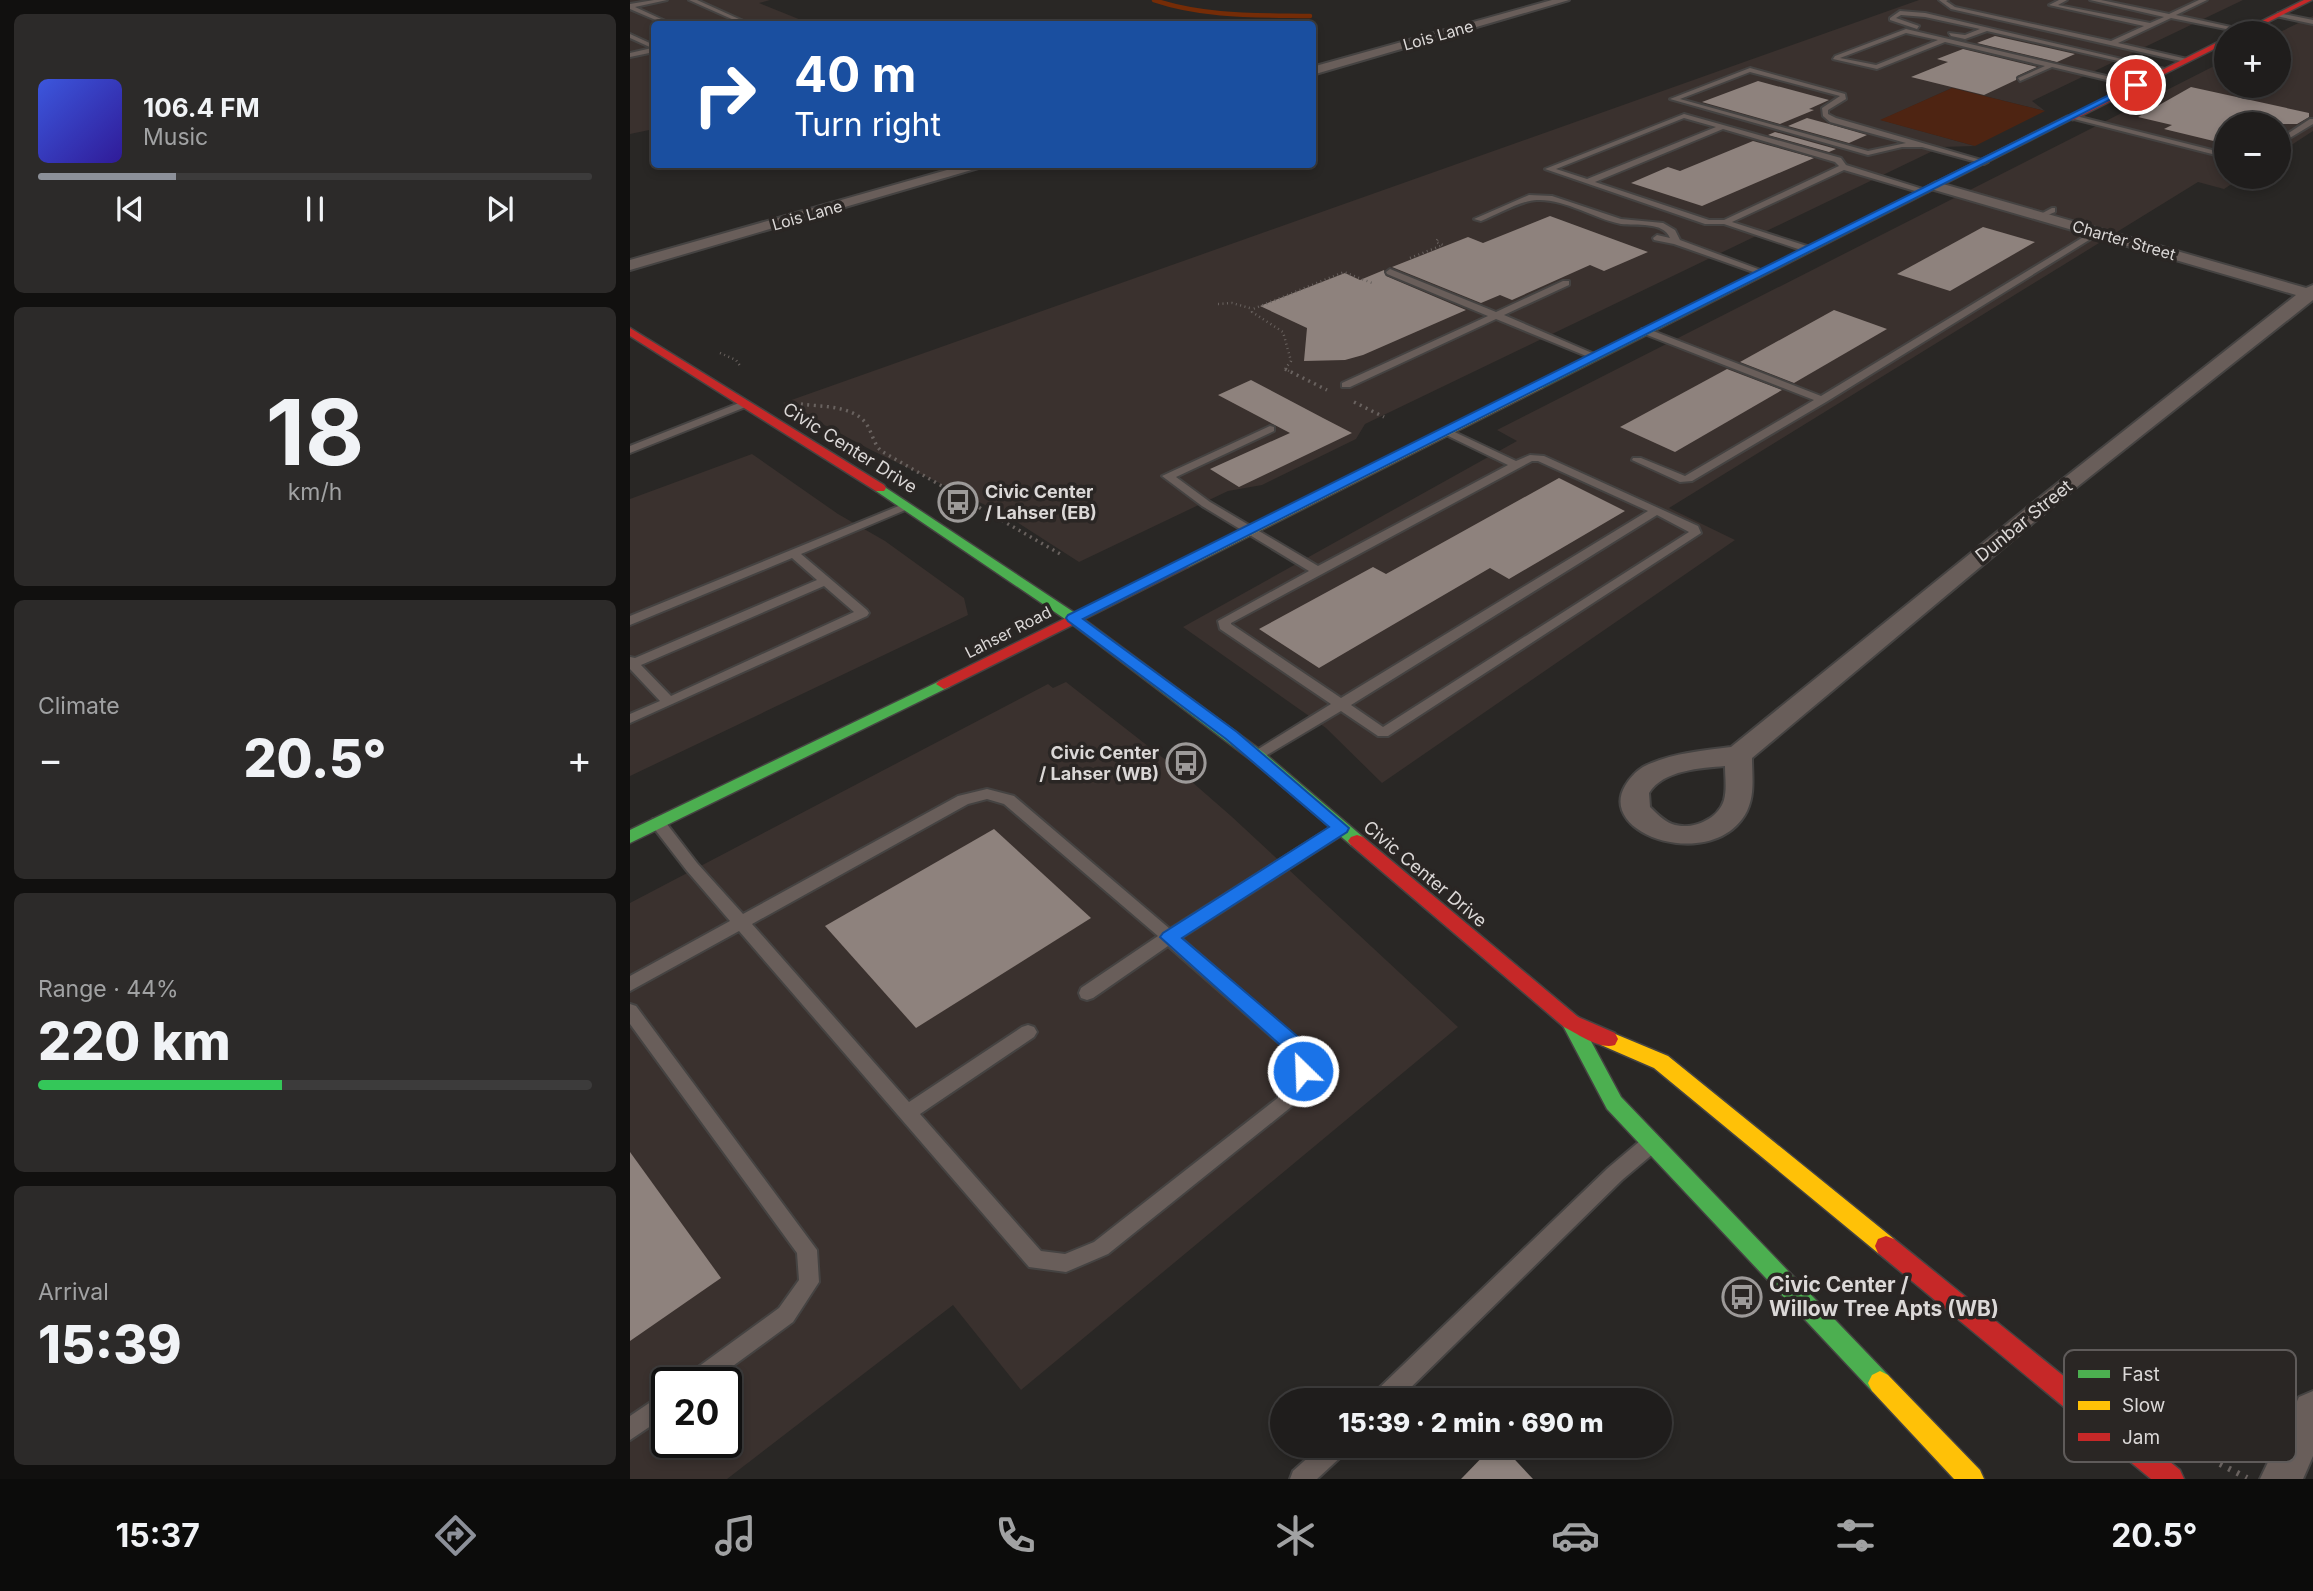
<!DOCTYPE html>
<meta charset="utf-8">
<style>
:root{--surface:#1f1d1c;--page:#2c2a29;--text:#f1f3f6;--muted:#a1a2a3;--line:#3c3b3b;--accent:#8c9099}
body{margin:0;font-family:Inter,sans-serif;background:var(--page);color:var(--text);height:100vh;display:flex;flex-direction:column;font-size:26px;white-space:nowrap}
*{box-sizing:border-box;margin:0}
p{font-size:23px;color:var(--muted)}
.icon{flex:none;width:38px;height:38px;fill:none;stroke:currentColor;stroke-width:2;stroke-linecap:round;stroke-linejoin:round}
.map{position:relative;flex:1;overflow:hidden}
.sheet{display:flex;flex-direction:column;gap:14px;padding:14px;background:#11100f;width:630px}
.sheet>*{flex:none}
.hud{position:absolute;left:21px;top:21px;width:665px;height:147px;border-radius:7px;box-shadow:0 4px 10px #0003,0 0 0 2px var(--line);background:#1a4fa0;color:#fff;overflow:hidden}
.buttons{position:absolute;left:1584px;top:21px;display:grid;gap:14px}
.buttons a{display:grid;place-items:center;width:77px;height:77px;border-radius:50%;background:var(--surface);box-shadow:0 4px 10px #0003,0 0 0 2px var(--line);font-size:35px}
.speed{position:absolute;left:21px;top:1367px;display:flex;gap:14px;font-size:35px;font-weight:700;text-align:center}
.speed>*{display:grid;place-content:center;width:91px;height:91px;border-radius:50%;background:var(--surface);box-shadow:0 4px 10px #0003,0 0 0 2px var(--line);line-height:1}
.speed .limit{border:4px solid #111;border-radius:10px;background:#fff;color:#111}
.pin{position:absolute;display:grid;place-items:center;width:60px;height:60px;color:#fff;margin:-30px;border:4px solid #fff;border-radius:50%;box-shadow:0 2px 7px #0007}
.me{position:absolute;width:77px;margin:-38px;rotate:336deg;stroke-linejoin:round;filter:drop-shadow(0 0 5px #0008)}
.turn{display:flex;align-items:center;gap:24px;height:147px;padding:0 28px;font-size:32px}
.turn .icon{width:91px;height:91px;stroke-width:2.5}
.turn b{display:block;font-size:49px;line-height:60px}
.big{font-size:52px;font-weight:800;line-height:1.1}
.sheet .card{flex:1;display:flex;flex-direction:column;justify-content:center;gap:10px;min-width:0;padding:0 24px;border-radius:10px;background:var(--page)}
.sheet .dial{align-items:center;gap:0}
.dial b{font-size:91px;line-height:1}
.song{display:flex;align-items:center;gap:21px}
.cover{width:84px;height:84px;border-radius:10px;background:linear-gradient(135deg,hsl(230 70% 55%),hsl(250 70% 35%))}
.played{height:7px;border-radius:4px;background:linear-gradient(90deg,var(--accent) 25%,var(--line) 25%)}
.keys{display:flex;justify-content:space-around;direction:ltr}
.heat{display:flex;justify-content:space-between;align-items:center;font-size:38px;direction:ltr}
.charge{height:10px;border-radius:5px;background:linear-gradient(90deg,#34c759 44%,var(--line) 0)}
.trip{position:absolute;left:640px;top:1388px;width:402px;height:70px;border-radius:35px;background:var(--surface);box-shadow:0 4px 10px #0003,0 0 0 2px var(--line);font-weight:800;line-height:70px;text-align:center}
.menu{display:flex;height:112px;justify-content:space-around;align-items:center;background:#0c0c0b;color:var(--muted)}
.menu .icon{width:49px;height:49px}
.menu .current{color:var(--accent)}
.menu b{font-size:32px;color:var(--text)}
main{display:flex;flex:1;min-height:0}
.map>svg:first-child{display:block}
.built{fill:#3a312e;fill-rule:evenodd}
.green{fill:#4e2412}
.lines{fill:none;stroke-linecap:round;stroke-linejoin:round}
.stream{stroke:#752c07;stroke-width:4.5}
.building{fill:#8e827d}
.lane-casing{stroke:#454342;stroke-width:4}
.street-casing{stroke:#454342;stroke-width:4}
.fast-casing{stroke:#454342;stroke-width:3}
.slow-casing{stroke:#454342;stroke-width:3}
.jam-casing{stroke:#454342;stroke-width:3}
.path-far2{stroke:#69625f;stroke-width:2.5;stroke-dasharray:1 3.5;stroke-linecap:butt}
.path-far1{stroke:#69625f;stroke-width:3.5;stroke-dasharray:2 4.5;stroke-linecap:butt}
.path{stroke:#69625f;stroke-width:6;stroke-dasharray:2.5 7;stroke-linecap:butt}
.lane{fill:#695e5a;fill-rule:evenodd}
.street{fill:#695e5a;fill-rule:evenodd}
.fast{fill:#4caf50;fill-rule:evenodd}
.slow{fill:#ffc107;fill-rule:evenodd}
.jam{fill:#c62828;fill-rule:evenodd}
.route{fill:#1a73e8;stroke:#114b97;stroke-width:2}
.labels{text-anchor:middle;stroke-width:7;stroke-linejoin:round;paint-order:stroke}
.far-street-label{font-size:16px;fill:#dbd8d7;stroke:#2a2624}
.street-label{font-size:18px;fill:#dbd8d7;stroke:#2a2624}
.poi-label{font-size:18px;font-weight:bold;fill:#dbd8d7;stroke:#2a2624;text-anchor:start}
.near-poi-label{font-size:21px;font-weight:bold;fill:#dbd8d7;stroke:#2a2624;text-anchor:start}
.key{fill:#2a2624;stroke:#5f5b5a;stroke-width:2}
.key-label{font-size:19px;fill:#dbd8d7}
</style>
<main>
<section class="sheet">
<div class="card">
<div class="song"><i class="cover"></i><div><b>106.4 FM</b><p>Music</p></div></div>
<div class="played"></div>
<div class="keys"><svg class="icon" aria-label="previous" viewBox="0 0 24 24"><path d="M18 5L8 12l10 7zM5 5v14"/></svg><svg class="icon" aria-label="pause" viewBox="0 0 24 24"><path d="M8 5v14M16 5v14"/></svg><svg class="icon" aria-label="next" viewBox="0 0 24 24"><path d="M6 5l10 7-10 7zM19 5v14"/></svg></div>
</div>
<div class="card dial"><b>18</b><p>km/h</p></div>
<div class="card"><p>Climate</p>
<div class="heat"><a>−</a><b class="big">20.5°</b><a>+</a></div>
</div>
<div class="card"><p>Range · 44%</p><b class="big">220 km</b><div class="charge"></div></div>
<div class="card"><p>Arrival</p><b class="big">15:39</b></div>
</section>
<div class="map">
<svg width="1683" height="1479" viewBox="0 0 1683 1479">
<rect width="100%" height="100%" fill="#292725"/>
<!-- built -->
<g class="built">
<polygon points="0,0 140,0 129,3 181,24 24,24 24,129 0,134"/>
<polygon points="1289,0 1613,0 1402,101 1415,111 1322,88 1251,120 1345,146 1311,147 735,424 726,439 632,485 598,491 449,562 376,515 243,451 153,403"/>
<polygon points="1683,16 1683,131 1649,153 1648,124 1596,124 1596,177 1612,177 1594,189 1568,182 1039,508 1105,540 752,783 696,728 553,627 887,441 867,430 1596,60 1596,86 1648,86 1648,33"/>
<polygon points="122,454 208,514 255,541 334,598 338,615 0,776 0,499"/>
<path d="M436,682L546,768L601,816L828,1027L391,1390L323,1305L97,1479H0V903L418,684L423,688ZM37,1382H96V1442H37Z"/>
</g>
<!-- green -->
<polygon class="green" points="1322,88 1415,111 1345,146 1250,120"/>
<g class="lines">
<!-- stream -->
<path class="stream" d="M524,0C574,17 628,15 680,16"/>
</g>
<!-- building -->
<g class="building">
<polygon points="1365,36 1445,54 1427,62 1347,43"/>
<polygon points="1333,49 1407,67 1387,76 1386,80 1354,95 1281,77 1318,62 1307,59"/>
<polygon points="1128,81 1199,100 1179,109 1184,110 1150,124 1072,102"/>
<polygon points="1561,87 1679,113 1679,117 1667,124 1596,124 1596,144 1534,129 1542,125 1508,117"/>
<polygon points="1177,118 1199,124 1237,135 1219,143 1158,126"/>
<polygon points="1145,132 1206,149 1199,152 1138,135"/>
<polygon points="1123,141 1184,158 1072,206 1001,183 1038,167 1050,171"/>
<polygon points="920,216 1018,252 974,271 960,265 882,300 870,295 851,303 762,267 838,237 853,243"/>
<polygon points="1353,227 1405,242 1320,291 1267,274"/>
<polygon points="754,270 756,276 836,310 733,355 715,360 674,361 677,328 630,306 715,273 730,280"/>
<polygon points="1204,310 1257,329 1164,383 1110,362"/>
<polygon points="1097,369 1152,390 1045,452 990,427"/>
<polygon points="621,380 693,418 722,433 609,487 580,469 660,433 588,395"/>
<polygon points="929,478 995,511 879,579 860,568 689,668 629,629 743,567 756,574"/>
<polygon points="364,829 461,918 286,1028 195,926"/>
<polygon points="0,1152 91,1278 0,1341"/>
<polygon points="863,1446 872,1446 903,1479 831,1479"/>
</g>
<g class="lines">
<!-- lane casing -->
<g class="lane-casing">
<g id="lane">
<polygon points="24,0 37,0 5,7 42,24 35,24 0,9 0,4"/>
<polygon points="59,0 67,0 120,24 113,24"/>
<polygon points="1309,0 1318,0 1316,1 1325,7 1481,41 1514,26 1419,5 1429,0 1437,0 1428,5 1520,23 1534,17 1460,0 1471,0 1539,14 1569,0 1577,0 1546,15 1619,31 1616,33 1541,18 1488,43 1557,59 1555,62 1321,9"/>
<polygon points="1270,11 1295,13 1539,70 1536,72 1357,31 1335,39 1321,36 1319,33 1335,35 1350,29 1295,17 1271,15 1266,18 1289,26 1287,29 1260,20 1260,18"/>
<polygon points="1648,13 1683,20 1683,24 1646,16"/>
<path d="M1276,29L1506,83L1509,85L1506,87L1422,67L1390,81L1388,78L1415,66L1315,42L1247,69L1203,59L1205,56ZM1276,33L1308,40L1246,65L1210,58Z"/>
<polygon points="0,34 24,45 24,52 0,57 0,53 22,48 0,38"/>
<path d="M1120,68L1215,94L1216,99L1198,110V114L1206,118L1358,162L1354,164L1292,147H1272L1238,155L1040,99ZM1120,72L1210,96L1192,108L1193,116L1200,122L1276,143L1238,151L1050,99Z"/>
<path d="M1054,114L1211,158L1216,165L1299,191L1292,193L1214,170L1102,222L1180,247L1181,249L1177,252L1094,224H1075L915,169ZM1054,118L1086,127L957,179L926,169ZM1093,129L1205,162L1209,166L1094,220H1079L965,182Z"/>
<polygon points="1442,115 1590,152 1596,150 1596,154 1590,156 1440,118"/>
<polygon points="1680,119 1683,119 1683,124 1648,145 1648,140"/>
<path d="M899,195L922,196L991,219L1033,223L1045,230L1050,240L1136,272L1129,274L1044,244L1024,240L1023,238L1027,235L1040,238C1033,221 1006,226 991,224C962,218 936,199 907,200C892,200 866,215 851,221L844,219Z"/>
<polygon points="1422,208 1425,208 1425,212 1411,218 1407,216"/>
<polygon points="1465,230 1472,232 1196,402 1062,481 1050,482 1002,460 1003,458 1011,458 1055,476 1184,400 1012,333 1012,329 1018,329 1191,396"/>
<polygon points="760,269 866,312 933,281 939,281 939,285 874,315 969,356 961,358 866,319 720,387 712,387 712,383 858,316 757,274 756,272"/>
<polygon points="114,401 119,404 118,406 0,453 0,446"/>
<path d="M640,426L644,427V431L546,477L580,502L688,566L878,465L812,433L811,431L816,428L886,461L900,455L914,456L1068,526L1071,533L758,736H748L711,711L627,761L620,756L622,753L701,704L590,629L588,621L679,571L572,506L532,476ZM902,461H908L1018,511L711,698L601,624V623ZM1027,515L1059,532L753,727L721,705Z"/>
<path d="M276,503L282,506L280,508L171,554L237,610L239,613L237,616L0,723V714L30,701L0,669V657L5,658L187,580L162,558L0,625V616ZM194,586L224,612L41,696L11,665Z"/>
<path d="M357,789L384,796L540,929L706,824H716L718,828L716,832L551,938L673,1043L682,1071L666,1103L478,1254L436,1272L399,1267L109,931L0,991V976L100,921L57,871L23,827L21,823L23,819H33L67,863L113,914L328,796ZM357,799L374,804L528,936L451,988L449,993L451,998L457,1000L463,998L538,946L659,1052L664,1071L654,1093L464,1242L435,1254L411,1251L290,1114L404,1037L407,1032L404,1027L398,1025L392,1027L279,1102L122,924L338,804Z"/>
<polygon points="0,1004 6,1006 187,1250 189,1282 163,1322 81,1382 53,1382 57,1375 149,1308 169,1280 167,1253 0,1024"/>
<polygon points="1017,1139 1024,1141 1026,1147 1024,1153 992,1180 768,1400 742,1400 745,1392 978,1168 1010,1141"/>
<polygon points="37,1391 37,1415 0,1440 0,1416"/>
<polygon points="691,1446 717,1446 714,1454 687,1479 660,1479 663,1471"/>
</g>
</g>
<!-- street casing -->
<g class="street-casing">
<g id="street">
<polygon points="922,0 939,0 682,75 682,67"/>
<polygon points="338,164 362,164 0,270 0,260"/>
<path d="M1306,182L1676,288L1683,285V300L1428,502L1122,758C1122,776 1125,794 1117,811C1086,873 966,836 995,786C1000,778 1005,772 1013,767C1040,753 1072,751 1101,747L1414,494L1666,295L1301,189L1299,186ZM1095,766C1095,777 1097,789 1094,800C1088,820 1061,831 1042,824C1034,821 1026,813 1020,807L1019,793C1033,770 1071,768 1095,766Z"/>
<polygon points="1683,1391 1683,1456 1673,1479 1630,1479 1669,1397"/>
</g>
</g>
<!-- fast casing -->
<g class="fast-casing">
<g id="fast">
<polygon points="1437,116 1444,118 912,388 902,386"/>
<polygon points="250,484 448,615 633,752 733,837 736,841 733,845 721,845 621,760 438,621 246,491 246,485"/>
<polygon points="314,679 322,684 319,687 0,843 0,830"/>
<polygon points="941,1014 948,1017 991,1097 1258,1375 1262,1383 1258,1391 1250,1395 1242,1391 977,1109 931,1022 934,1017"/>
</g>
</g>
<!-- slow casing -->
<g class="slow-casing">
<g id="slow">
<polygon points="908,383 914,386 912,388 558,567 553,568 546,564"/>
<polygon points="978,1031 1038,1056 1264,1239 1267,1246 1264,1253 1256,1256 1248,1253 1024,1068 971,1045 968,1039 971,1033"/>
<polygon points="1250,1371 1258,1375 1350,1470 1354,1479 1324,1479 1242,1391 1238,1383 1242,1375"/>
</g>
</g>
<!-- jam casing -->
<g class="jam-casing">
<g id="jam">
<polygon points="1674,0 1682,0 1616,33 1608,33"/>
<polygon points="1596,38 1596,43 1443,120 1436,118"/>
<polygon points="0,328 254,485 256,488 254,491 246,491 0,336"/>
<polygon points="553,560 560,564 558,567 319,687 314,689 306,684 309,681"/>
<path d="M727,835L733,837L948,1017L985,1033L988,1039L985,1045C970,1050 948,1034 934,1027L721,845L718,841L721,837Z"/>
<polygon points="1256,1236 1264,1239 1550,1470 1554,1479 1521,1479 1248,1253 1245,1246 1248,1239"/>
</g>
</g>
<!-- path-far2 -->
<g class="path-far2">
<polyline points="780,258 813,245 806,242 809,237"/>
<polyline points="588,304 602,303 623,309"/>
<polyline points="90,353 106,360 111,367"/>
<polyline points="659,371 655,369 661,361 653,332 622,312 623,309 714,272 742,283"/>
</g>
<!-- path-far1 -->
<g class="path-far1">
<polyline points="655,369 697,390"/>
<polyline points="724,402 754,417"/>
<path d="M171,404C191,407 220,405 235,422C242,431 243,443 251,451L432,555"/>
</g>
<!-- path -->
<polyline class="path" points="1590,1464 1617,1478"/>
<!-- lane -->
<use href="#lane" class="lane"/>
<!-- street -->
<use href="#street" class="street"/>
<!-- fast -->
<use href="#fast" class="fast"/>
<!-- slow -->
<use href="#slow" class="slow"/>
<!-- jam -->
<use href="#jam" class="jam"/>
</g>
<!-- route -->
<polygon class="route" points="1503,83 1509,85 453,619 607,732 719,828 717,832 552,938 674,1042 683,1071 680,1077 673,1080 666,1077 658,1052 530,937 533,933 699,827 596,739 438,621 436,618 438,615"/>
<!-- icons -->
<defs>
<g id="bus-ring" transform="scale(2.0125)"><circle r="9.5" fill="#2a2624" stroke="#9d9a99" stroke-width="1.5"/><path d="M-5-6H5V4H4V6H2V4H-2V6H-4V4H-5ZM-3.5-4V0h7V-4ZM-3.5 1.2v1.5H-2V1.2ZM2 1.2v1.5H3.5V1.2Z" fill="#9d9a99"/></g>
</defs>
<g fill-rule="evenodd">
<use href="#bus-ring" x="328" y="502"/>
<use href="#bus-ring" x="556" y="763"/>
<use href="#bus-ring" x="1112" y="1297"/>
</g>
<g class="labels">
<!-- far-street labels -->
<g class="far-street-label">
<text transform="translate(808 35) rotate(-16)" y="6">Lois Lane</text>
<text transform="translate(177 215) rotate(-16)" y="6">Lois Lane</text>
<text transform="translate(1494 240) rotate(16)" y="6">Charter Street</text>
<text transform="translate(378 632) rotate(-27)" y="6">Lahser Road</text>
</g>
<!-- street labels -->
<g class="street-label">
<text transform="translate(220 448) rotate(32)" y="6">Civic Center Drive</text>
<text transform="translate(1394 521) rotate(-39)" y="6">Dunbar Street</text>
<text transform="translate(795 874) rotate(40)" y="6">Civic Center Drive</text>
</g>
<!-- poi labels -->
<g class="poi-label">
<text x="355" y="498">Civic Center<tspan x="355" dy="21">/ Lahser (EB)</tspan></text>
<text x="529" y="759" text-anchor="end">Civic Center<tspan x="529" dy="21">/ Lahser (WB)</tspan></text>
</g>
<!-- near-poi labels -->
<g class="near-poi-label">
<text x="1139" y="1292">Civic Center /<tspan x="1139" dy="24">Willow Tree Apts (WB)</tspan></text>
</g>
</g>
<!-- legend -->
<rect x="1434" y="1350" width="232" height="112" rx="10" class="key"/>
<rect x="1448" y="1370" width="32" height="8" fill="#4caf50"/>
<rect x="1448" y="1401" width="32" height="9" fill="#ffc107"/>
<rect x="1448" y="1433" width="32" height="8" fill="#c62828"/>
<g class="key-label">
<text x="1492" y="1381">Fast</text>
<text x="1492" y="1412">Slow</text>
<text x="1492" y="1444">Jam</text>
</g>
</svg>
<div class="buttons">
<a>+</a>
<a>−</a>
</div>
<div class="speed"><div class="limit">20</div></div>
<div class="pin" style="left:1506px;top:85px;background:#d93025"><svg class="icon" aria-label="arrive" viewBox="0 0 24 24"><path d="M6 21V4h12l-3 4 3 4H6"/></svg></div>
<svg class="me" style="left:673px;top:1071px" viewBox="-20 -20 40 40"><circle r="17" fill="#1a73e8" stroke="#fff" stroke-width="3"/><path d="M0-11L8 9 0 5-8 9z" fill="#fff"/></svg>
<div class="trip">15:39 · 2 min · 690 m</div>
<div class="hud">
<div class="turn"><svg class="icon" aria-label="right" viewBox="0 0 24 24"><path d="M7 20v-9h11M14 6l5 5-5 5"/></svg><div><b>40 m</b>Turn right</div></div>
</div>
</div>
</main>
<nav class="menu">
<b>15:37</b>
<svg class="icon current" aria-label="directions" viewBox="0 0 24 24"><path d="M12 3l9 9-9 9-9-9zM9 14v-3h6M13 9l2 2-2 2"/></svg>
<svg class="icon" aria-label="music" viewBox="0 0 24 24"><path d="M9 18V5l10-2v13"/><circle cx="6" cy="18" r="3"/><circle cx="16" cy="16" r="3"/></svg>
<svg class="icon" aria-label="phone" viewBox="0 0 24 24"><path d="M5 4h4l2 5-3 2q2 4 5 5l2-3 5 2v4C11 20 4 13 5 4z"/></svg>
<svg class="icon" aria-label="climate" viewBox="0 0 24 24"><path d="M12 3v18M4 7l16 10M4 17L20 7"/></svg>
<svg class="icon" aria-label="car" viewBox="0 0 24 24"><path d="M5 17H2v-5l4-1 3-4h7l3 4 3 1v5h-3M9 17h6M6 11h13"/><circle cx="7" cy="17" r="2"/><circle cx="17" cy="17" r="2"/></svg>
<svg class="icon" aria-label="filters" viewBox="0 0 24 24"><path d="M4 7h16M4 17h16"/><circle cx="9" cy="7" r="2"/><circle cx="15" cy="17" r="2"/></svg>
<b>20.5°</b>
</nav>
